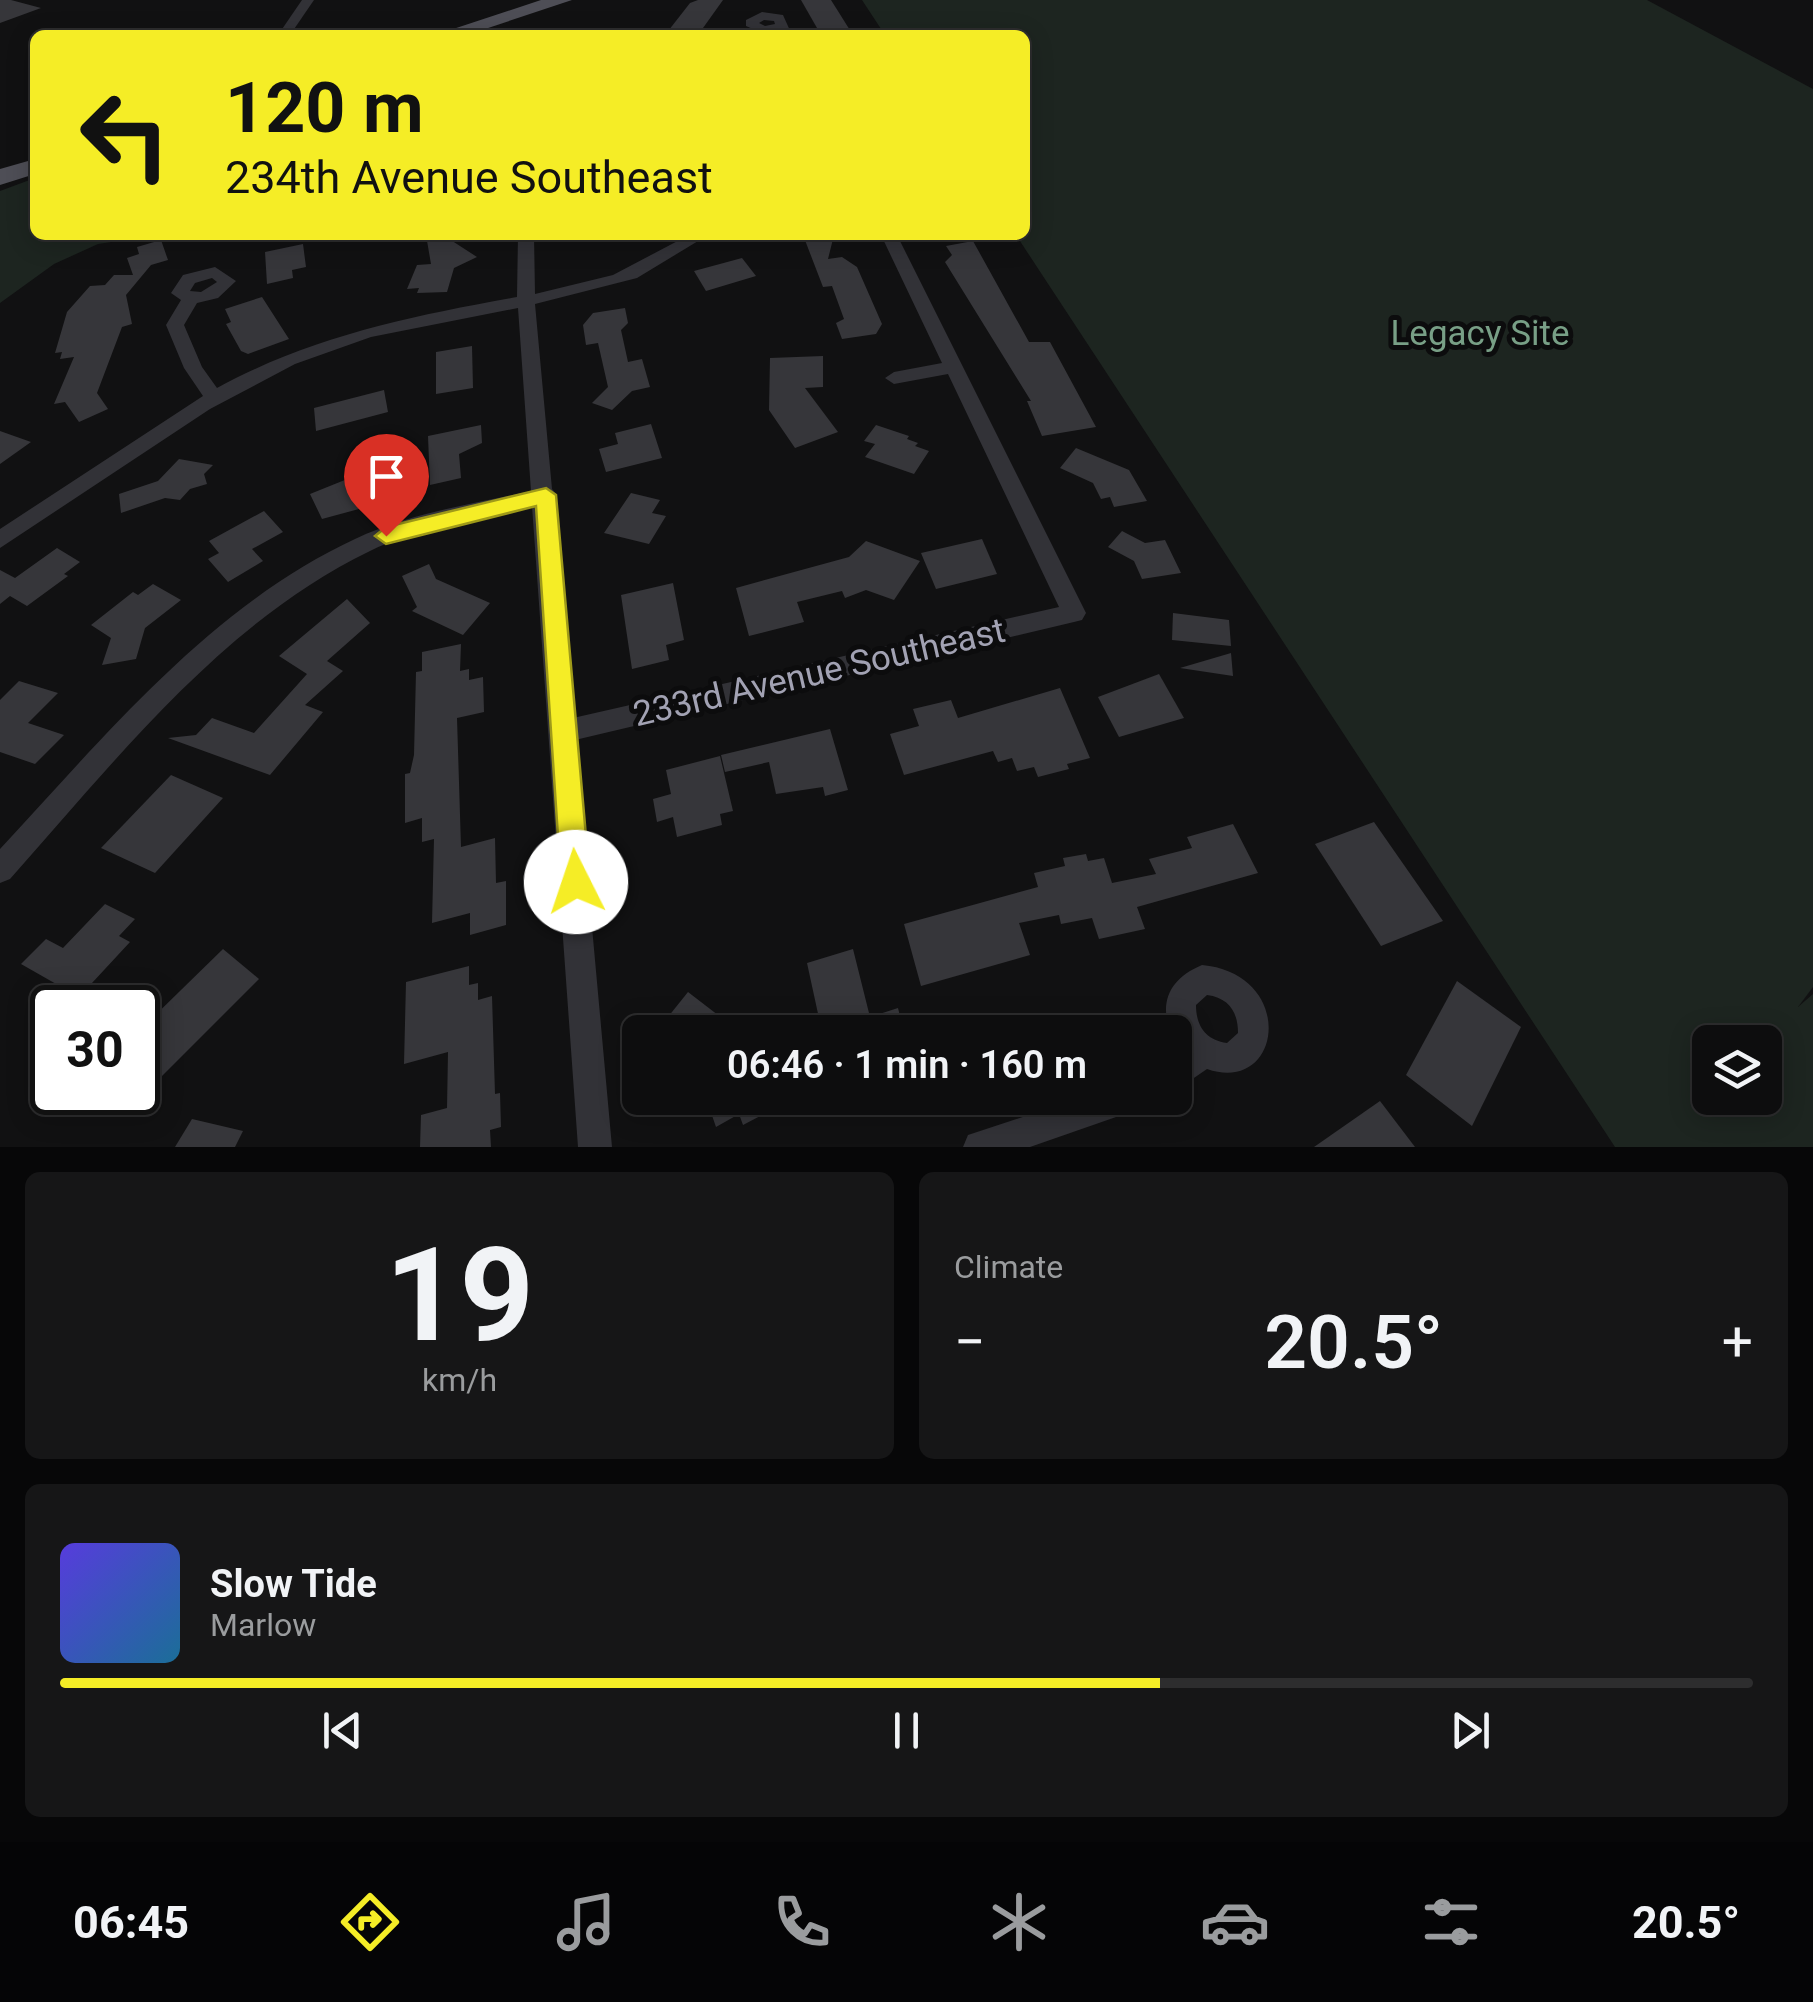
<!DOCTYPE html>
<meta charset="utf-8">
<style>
:root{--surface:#0d0d0e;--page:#161617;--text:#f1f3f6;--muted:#9a9c9e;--line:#2d2d2e;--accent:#f5ed26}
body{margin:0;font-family:Roboto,sans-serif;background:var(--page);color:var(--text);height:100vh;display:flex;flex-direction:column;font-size:38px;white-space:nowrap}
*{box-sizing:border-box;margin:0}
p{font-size:32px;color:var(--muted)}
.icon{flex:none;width:55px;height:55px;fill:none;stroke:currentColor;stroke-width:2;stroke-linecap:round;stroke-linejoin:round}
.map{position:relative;height:1147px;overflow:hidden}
.sheet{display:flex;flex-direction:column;gap:25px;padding:25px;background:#070708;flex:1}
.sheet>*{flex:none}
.top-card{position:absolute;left:30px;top:30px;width:1000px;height:210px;border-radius:15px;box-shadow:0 5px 25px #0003,0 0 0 2px var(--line);background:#f5ed26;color:#111;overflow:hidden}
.buttons{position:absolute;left:1692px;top:1025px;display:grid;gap:20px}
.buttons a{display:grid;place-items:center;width:90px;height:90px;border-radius:15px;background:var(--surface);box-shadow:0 5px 25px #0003,0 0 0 2px var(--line);font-size:50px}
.speed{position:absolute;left:30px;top:985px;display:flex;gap:20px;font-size:50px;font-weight:700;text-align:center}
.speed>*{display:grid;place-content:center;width:130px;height:130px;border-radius:50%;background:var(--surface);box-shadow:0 5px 25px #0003,0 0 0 2px var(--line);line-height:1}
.speed .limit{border:5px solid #111;border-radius:15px;background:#fff;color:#111}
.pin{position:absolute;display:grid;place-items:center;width:85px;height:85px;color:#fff;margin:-102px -42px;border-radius:50% 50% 50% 0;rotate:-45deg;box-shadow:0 0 10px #0007}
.pin .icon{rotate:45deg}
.me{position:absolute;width:110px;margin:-55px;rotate:356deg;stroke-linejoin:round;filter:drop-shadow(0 0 8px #0008)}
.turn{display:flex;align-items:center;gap:35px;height:210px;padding:0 30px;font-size:45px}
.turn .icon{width:130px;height:130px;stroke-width:2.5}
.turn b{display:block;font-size:70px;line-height:85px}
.big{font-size:75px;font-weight:600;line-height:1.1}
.sheet .tile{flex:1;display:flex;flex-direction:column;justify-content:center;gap:15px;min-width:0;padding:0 35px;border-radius:15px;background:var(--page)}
.sheet .dial{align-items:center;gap:0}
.dial b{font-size:130px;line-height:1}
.song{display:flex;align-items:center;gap:30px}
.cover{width:120px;height:120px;border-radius:15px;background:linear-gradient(135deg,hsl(250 70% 55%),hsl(200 70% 35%))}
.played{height:10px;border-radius:5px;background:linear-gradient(90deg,var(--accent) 65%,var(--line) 65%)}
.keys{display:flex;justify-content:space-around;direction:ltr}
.heat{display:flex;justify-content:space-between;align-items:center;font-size:55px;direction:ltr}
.sheet .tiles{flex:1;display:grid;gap:25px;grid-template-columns:1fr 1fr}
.tile:last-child{grid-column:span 2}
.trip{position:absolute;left:622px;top:1015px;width:570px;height:100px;border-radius:15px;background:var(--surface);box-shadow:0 5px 25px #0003,0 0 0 2px var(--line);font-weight:600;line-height:100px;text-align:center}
.menu{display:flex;height:160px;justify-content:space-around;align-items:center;background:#050506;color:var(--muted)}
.menu .icon{width:70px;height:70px}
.menu .on{color:var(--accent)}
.menu b{font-size:45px;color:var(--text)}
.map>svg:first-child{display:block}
.green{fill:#1d2520;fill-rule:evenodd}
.building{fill:#36363a}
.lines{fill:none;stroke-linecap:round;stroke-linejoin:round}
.minor{fill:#323237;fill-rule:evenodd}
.primary{fill:#4e4e56;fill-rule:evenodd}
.route{fill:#f5ed26;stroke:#9f9a19;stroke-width:2.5}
.labels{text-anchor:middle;stroke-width:10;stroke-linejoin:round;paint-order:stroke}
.park-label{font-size:35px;fill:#789f86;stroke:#0c0c0d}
.street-label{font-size:35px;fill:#a2a2b3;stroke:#0c0c0d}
</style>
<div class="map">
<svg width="1813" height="1147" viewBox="0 0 1813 1147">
<rect width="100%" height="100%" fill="#111112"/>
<!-- green -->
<g class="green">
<path d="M862,0H1647L1813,89V987L1798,1007L1813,994V1147H1615L1016,235H1025V35H885ZM1710,1042H1765V1098H1710Z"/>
<polygon points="35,178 35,235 158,235 98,244 54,264 0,303 0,191"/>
</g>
<!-- building -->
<g class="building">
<polygon points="0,0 11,0 41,8 0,23"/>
<polygon points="698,0 723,0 698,35 665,35 690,3"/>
<polygon points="801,0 831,0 853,35 821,35"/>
<polygon points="426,235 443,235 477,257 454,268 447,292 417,293 419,288 407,289 417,265 431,264"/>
<polygon points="803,235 834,235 828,259 842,257 857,267 882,324 876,334 842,339 836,323 844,319 832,286 823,287"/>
<polygon points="161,240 168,260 151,265 126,295 132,324 122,327 97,393 108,409 79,422 65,402 54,404 74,357 60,359 62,352 55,353 67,312 90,286 105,285 114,275 133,275 127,258 139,254 137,247"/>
<polygon points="973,241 1029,342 1050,342 1096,427 1042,436 1027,401 1031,401 945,262 952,255 946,246"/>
<polygon points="303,244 306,267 292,270 293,278 267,284 265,252"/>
<polygon points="742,258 756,276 706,291 694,271"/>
<polygon points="262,297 289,339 248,354 241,351 226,324 231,322 225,309"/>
<polygon points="625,308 628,323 621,330 628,362 642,359 650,387 632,391 612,410 592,403 608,387 598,343 586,345 583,325 593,313"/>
<polygon points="472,346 473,388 436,394 436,352"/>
<polygon points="823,356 823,387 805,388 838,432 795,448 769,410 770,358"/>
<polygon points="384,390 388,412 316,431 314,408"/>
<polygon points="651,424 662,458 606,472 599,449 618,444 615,433"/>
<polygon points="481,425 482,443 459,454 461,478 430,485 428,436"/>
<polygon points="876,425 909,436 907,439 918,443 915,446 929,451 914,474 865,457 875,444 864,441"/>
<polygon points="0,431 31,442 0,464"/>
<polygon points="1076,448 1129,470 1147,501 1114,507 1110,497 1101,499 1093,483 1060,468"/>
<polygon points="179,459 213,465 204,474 207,484 190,489 180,500 165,498 121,513 119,494 158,481"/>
<polygon points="382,465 394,490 367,500 370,506 322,519 310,494"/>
<polygon points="631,493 660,500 652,513 666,516 649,544 604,533"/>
<polygon points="264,511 283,532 252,549 263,561 228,582 208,559 219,553 209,541"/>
<polygon points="1122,531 1145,543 1165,540 1181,573 1142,579 1134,561 1108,547"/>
<polygon points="982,539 997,574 936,589 921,553"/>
<polygon points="866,541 920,561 894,600 866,590 845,598 842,591 797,602 804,622 749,636 736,588 849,557"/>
<polygon points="57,548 80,562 64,574 68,576 27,606 10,596 0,604 0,570 15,578"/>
<polygon points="429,564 436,579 490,603 463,635 412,611 417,607 402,576"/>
<polygon points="673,583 684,640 666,645 669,660 632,669 621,595"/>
<polygon points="153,584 181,600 145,628 136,659 102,665 111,638 91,625 133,592 138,595"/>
<polygon points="347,599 370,623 327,661 343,671 305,705 323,712 270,775 168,738 196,735 212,718 254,733 307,674 279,656"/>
<polygon points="1173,613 1229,620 1231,646 1172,640"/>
<polygon points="461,644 460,671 469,669 469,680 483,677 484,712 457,718 461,847 495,838 496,883 506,881 506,925 470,935 470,913 432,923 434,839 422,842 422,818 405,823 405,774 410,773 414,755 416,672 422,671 422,652"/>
<polygon points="1231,653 1233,676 1180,668"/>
<polygon points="1159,674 1184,718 1119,737 1098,697"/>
<polygon points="19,681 58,693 28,723 64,735 35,764 0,752 0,700"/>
<polygon points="1060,688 1090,758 1067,764 1069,769 1038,777 1034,767 1017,771 1012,758 998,762 993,751 904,775 890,734 919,726 913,709 951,700 958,718"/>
<polygon points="830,729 848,790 825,796 823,787 776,794 769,762 725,772 721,755"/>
<polygon points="720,756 733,811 720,814 722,825 677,837 673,817 657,822 653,799 671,794 666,770"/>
<polygon points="171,775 223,798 155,873 101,848"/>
<polygon points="1374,822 1443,921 1381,946 1315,844"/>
<polygon points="1233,824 1258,873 1137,907 1145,929 1099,939 1092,918 1061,924 1059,915 1019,923 1030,955 921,986 904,924 1038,887 1034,873 1065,866 1063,858 1086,854 1088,861 1104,858 1112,883 1156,874 1149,859 1192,848 1187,837"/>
<polygon points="105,904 135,919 119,936 130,942 79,997 21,964 46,939 63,948"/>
<polygon points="223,949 259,979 158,1080 138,1060 138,1032"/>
<polygon points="853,949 870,1017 898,1008 904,1032 822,1032 807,963"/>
<polygon points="469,966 469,985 478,983 478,1000 492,996 495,1094 500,1093 501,1127 490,1130 491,1147 420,1147 421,1115 447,1108 448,1052 404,1064 406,982"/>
<polygon points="1457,981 1521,1027 1472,1126 1406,1075"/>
<polygon points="688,992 740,1032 656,1032"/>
<polygon points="706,1098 794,1098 743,1125 739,1114 716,1127"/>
<polygon points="1380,1101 1415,1147 1314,1147"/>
<polygon points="192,1119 243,1131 235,1147 175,1147"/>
</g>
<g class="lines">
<!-- minor -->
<g class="minor">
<polygon points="302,0 314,0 290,35 278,35"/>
<path d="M762,12L783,15L792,35H780L778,30L764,34L746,26V20ZM764,20L774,21L775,24L765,26L759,23Z"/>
<path d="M518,235H534L535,294L613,275L689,235H708L637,278L535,304L552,489L557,495L553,501L573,718L1059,607L948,374L894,384L885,378L894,372L942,363L881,235H897L1086,613L1082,620L1074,622L575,740L612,1147H578L532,506C478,519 421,526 370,551C223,622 117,759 10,879L0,883V849C106,735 211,606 355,539C410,513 472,504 531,491L518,308L371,337L295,364L210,409L0,548V529L203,396L184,368L166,325L181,300L171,293L183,275L215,267L236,281L218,298L197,303L184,325L202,367L217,388C312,336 412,316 517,297ZM212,278L217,282L201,292L190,291L195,283Z"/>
<path d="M1202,965C1297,974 1283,1095 1207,1069L1175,1091V1055L1179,1051L1175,1032H1170C1159,1000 1171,978 1202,965ZM1207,995C1229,998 1238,1012 1238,1033L1227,1043C1205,1040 1196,1025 1196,1005Z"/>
<polygon points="1080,1098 1144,1098 1139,1109 1030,1147 963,1147 968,1135"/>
</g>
<!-- primary -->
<g class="primary">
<polygon points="541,0 572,0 467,35 435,35"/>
<polygon points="35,159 35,174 0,185 0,169"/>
</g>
</g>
<!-- route -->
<polygon class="route" points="546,488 556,495 590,882 586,892 576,896 565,892 561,882 536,506 386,544 375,536 386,527"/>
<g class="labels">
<!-- park labels -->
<g class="park-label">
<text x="1480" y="345">Legacy Site</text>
</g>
<!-- street labels -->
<g class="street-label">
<text transform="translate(819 672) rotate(-13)" y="12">233rd Avenue Southeast</text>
</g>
</g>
</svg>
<div class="buttons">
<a><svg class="icon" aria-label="layers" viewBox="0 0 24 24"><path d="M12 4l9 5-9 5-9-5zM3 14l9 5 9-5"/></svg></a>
</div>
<div class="speed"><div class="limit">30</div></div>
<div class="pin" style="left:386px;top:536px;background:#d93025"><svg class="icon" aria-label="arrive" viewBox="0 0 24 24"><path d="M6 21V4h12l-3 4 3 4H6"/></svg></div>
<svg class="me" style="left:576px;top:882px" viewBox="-20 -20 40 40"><circle r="19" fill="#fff"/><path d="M0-13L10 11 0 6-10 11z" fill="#f5ed26"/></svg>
<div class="trip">06:46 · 1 min · 160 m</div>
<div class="top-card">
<div class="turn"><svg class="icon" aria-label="left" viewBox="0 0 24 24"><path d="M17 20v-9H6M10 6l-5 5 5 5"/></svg><div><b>120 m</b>234th Avenue Southeast</div></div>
</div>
</div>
<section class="sheet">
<div class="tiles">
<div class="tile dial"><b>19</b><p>km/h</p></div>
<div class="tile"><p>Climate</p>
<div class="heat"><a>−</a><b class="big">20.5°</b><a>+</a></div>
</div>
<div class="tile">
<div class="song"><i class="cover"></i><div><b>Slow Tide</b><p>Marlow</p></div></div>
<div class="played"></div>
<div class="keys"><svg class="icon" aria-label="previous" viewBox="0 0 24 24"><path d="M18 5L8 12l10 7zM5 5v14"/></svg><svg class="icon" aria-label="pause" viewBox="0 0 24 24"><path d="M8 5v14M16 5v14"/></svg><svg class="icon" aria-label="next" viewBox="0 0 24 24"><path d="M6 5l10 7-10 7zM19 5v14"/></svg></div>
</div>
</div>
</section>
<nav class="menu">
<b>06:45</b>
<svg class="icon on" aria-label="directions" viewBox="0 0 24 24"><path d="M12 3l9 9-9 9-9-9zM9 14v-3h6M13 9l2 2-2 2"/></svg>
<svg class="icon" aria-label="music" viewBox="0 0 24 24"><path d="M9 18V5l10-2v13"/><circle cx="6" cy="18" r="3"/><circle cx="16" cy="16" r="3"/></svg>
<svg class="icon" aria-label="phone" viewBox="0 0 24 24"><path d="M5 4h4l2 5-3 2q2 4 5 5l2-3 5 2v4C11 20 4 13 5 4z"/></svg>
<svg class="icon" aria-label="climate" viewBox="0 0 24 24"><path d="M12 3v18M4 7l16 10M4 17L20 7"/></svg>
<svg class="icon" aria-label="car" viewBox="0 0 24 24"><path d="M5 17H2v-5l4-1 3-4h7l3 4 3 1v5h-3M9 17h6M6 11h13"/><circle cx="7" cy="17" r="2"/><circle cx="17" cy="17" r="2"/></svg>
<svg class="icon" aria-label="filters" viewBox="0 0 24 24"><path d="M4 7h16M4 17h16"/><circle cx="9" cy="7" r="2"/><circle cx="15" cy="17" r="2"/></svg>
<b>20.5°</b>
</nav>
